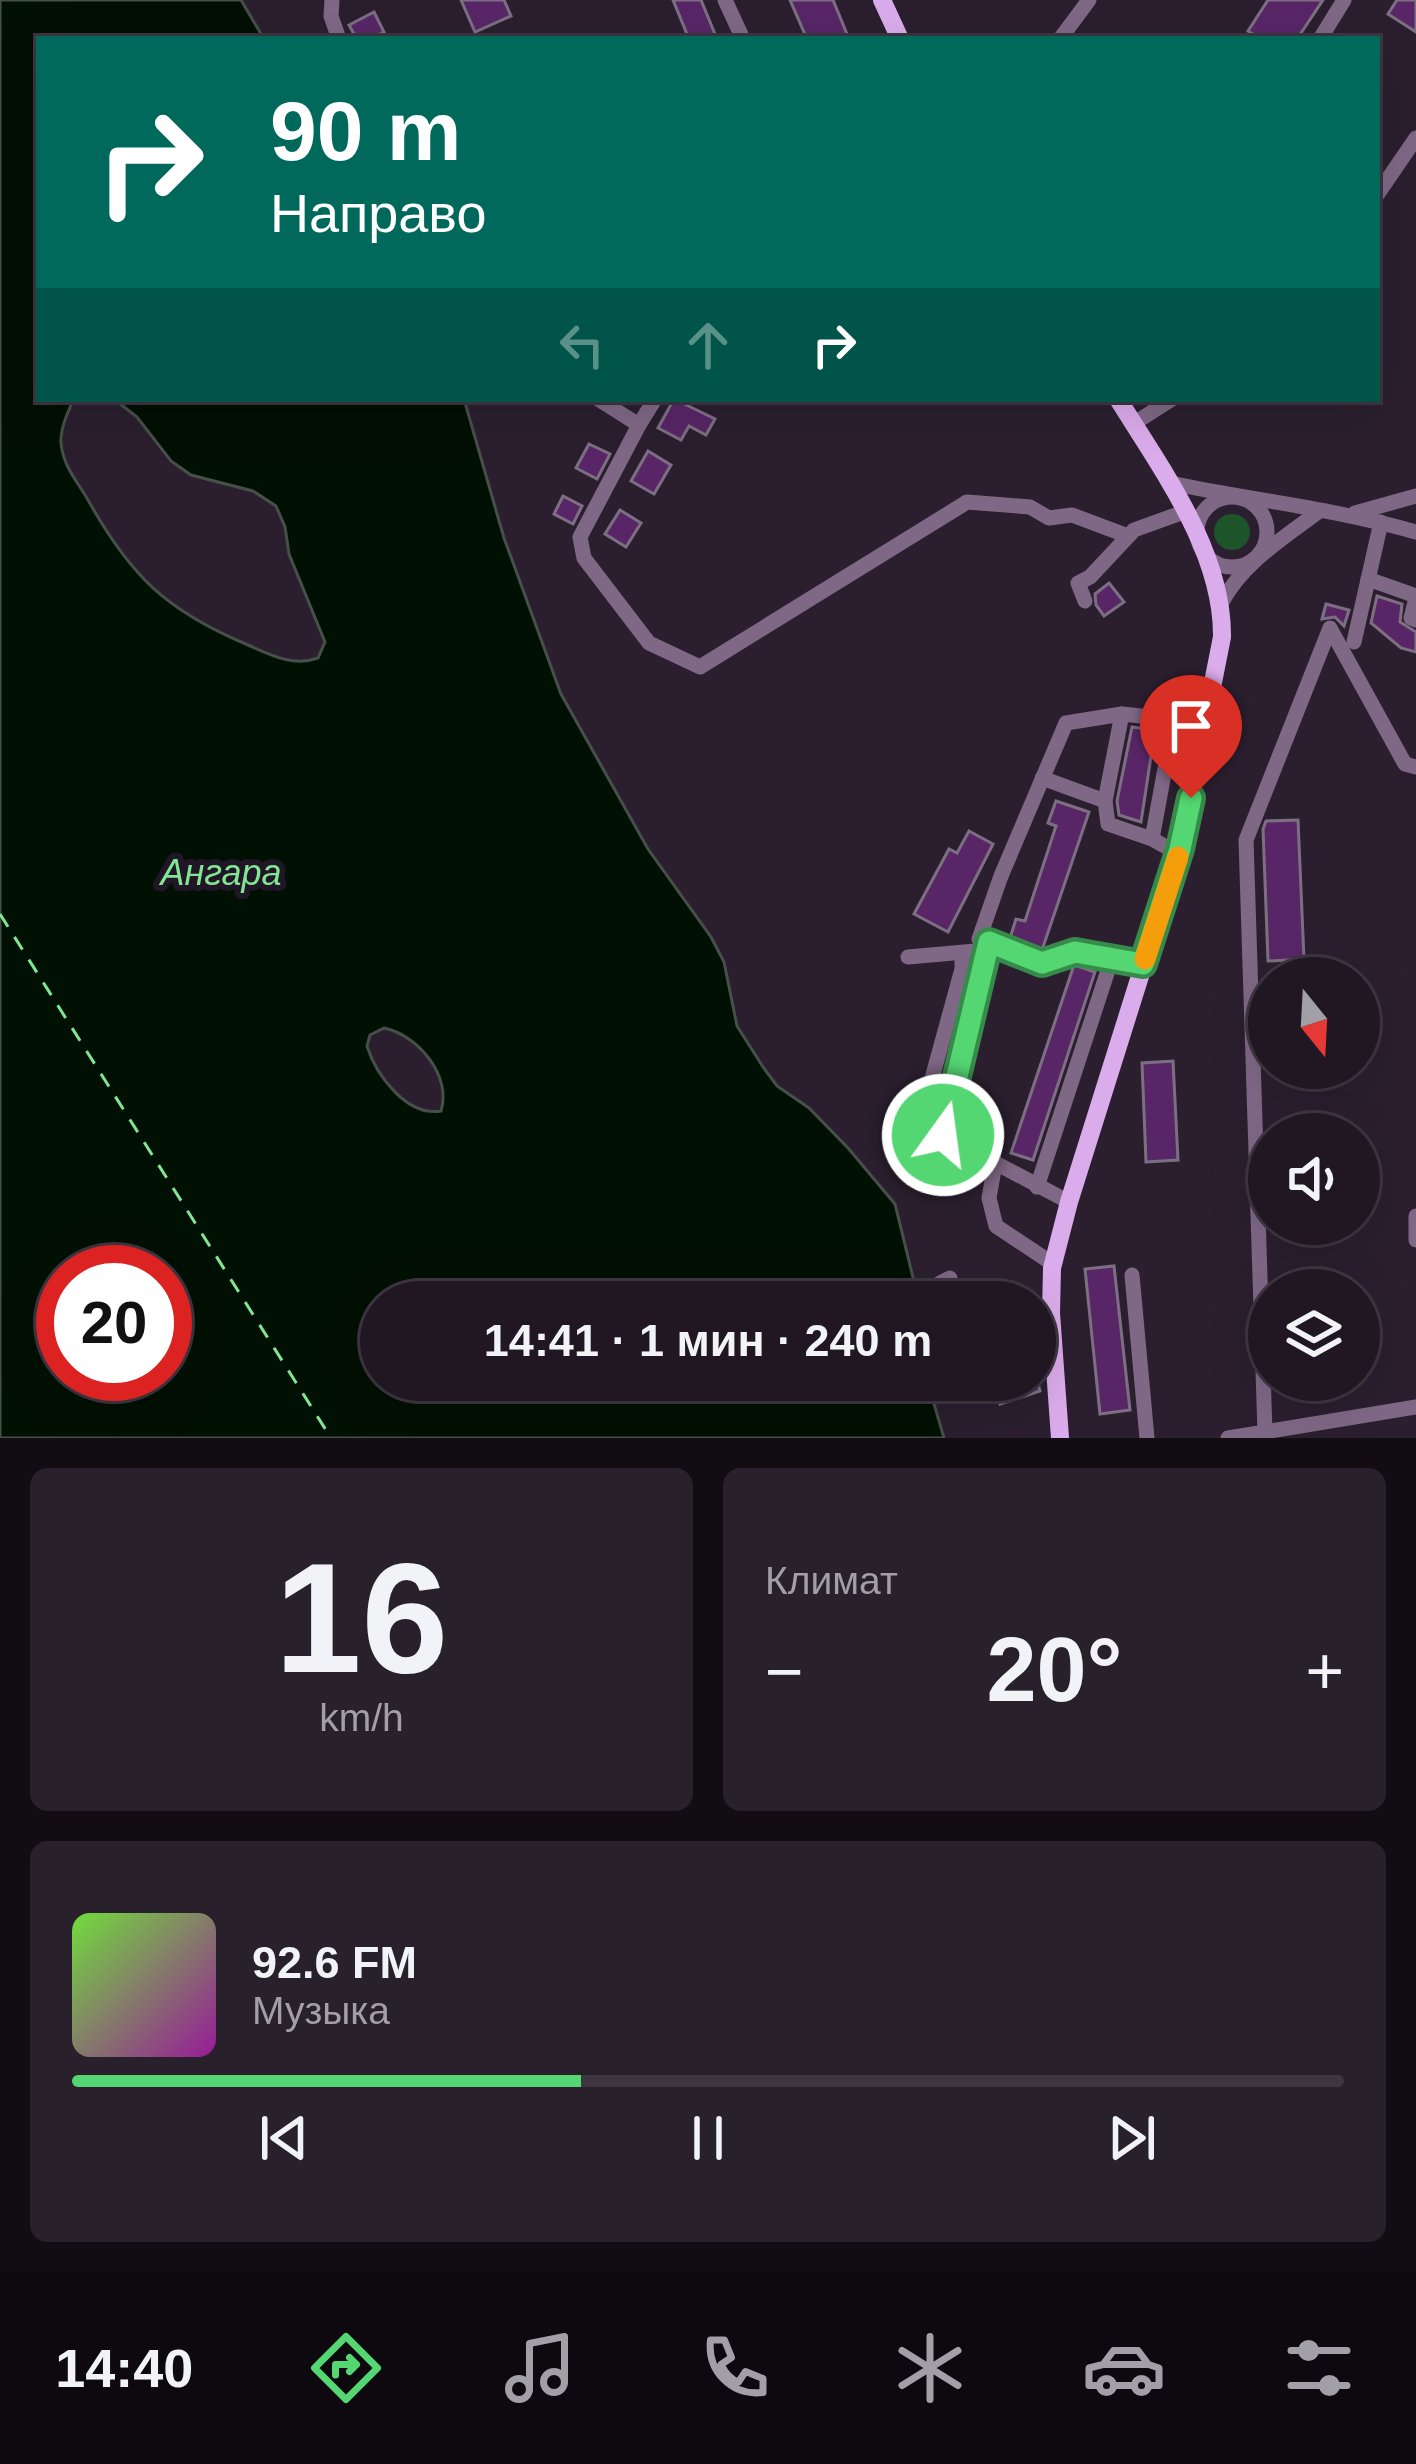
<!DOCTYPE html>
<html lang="ru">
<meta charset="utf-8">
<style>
:root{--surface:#201723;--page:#28202b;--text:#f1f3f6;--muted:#a29fa6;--line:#3d3641;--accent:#54d672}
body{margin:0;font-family:Helvetica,sans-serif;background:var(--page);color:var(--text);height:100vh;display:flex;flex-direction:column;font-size:45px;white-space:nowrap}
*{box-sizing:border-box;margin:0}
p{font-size:39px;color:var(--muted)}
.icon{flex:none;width:66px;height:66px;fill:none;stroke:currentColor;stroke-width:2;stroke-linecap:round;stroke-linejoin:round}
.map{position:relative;height:1438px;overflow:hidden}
.drawer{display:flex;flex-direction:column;gap:30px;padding:30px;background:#120d13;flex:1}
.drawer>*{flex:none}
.banner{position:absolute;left:36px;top:36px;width:1344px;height:366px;border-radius:0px;box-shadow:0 12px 48px #0002,0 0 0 3px var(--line);background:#00695c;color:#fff;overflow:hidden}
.needle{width:78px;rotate:162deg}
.buttons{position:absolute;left:1248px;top:957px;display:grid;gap:24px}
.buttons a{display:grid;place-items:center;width:132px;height:132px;border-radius:50%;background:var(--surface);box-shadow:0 12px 48px #0002,0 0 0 3px var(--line);font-size:60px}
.speed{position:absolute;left:36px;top:1245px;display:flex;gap:24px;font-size:60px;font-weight:700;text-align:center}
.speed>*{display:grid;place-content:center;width:156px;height:156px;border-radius:50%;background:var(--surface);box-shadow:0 12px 48px #0002,0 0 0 3px var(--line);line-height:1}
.speed .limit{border:18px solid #d22;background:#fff;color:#111}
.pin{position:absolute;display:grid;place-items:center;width:102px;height:102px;color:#fff;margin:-123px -51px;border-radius:50% 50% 50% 0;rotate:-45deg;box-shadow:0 0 12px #0007}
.pin .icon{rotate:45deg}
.me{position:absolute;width:132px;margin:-66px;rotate:14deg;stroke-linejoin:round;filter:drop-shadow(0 0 9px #0008)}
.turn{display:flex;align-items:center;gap:42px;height:252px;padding:0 36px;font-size:54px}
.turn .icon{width:156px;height:156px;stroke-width:2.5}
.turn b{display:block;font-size:84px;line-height:102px}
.lanes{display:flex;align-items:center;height:114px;padding:0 36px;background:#0003;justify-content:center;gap:60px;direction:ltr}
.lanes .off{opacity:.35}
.big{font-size:90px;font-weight:600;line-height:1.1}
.drawer .tile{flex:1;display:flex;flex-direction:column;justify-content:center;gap:18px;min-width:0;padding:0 42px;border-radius:18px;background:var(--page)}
.drawer .dial{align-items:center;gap:0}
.dial b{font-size:156px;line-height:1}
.song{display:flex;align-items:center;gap:36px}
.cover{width:144px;height:144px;border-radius:18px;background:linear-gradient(135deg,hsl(100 70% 55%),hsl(300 70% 35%))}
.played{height:12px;border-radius:6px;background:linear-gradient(90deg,var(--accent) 40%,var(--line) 40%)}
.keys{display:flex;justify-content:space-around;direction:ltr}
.heat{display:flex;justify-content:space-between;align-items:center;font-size:66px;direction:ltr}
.drawer .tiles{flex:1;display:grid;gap:30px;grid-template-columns:1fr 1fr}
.tile:last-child{grid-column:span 2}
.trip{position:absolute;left:360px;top:1281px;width:696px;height:120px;border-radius:60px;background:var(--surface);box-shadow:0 12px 48px #0002,0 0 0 3px var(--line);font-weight:600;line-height:120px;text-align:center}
.dock{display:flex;height:192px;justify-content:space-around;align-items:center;background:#0d090e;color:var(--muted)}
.dock .icon{width:84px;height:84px}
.dock .current{color:var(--accent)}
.dock b{font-size:54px;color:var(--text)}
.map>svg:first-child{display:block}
.green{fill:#1d542a}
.water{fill:#001002;stroke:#464f48;stroke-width:3;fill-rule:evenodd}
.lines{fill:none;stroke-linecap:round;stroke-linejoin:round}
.ferry{stroke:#82e593;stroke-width:3;stroke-dasharray:15 12;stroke-linecap:butt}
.building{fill:#582667;stroke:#7d6f82;stroke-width:3}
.minor{stroke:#7f6886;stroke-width:15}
.major{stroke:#dbaceb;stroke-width:18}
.route-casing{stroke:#378b4a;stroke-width:30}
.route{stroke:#54d672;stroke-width:21}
.slow{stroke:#f59e0b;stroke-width:21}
.labels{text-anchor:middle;stroke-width:12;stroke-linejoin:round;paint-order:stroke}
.water-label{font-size:36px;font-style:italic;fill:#82e593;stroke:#211625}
</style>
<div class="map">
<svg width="1416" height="1438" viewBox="0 0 1416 1438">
<rect width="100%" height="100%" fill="#2b1f2f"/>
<!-- green -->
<circle class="green" cx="1232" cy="532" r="18"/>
<!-- water -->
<path class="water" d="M0,0H241L264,39H39V399H74C68,411 60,429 61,443C63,466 77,481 88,500C131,577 167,611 248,645C271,655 292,667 318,658L325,642L289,554L285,527L276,506L253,491L191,475L171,461L137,417L114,399H464L504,538L561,694L648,849L711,937L724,962L737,1026L763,1067L777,1086L809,1108L848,1148L895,1204L919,1302H381V1380H927L944,1438H0ZM384,1028C418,1035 452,1076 441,1111C407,1117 376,1075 367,1046L370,1035ZM63,1272H165V1374H63Z"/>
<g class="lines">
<!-- ferry -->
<polyline class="ferry" points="0,914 331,1438"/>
</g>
<!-- building -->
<g class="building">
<polygon points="461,0 504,0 511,16 475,32"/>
<polygon points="673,0 701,0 717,39 689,39"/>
<polygon points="790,0 833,0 849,39 807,39"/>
<polygon points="1268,0 1323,0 1297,39 1261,39 1248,31"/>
<polygon points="1397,0 1416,0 1416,32 1388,14"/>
<polygon points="374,12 384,32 370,39 357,39 349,25"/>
<polygon points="674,399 715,419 706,435 689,426 681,440 658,428"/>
<polygon points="589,444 610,454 597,479 576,468"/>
<polygon points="648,451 671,465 654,494 631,481"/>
<polygon points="563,496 582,506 573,524 554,514"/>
<polygon points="620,510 641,523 626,547 605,534"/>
<polygon points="1109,583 1124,602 1104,616 1096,605 1095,594"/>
<polygon points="1377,596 1402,604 1400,622 1416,632 1416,652 1401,648 1371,623"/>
<polygon points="1326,604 1349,610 1344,626 1335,617 1322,619"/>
<polygon points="1132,727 1155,730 1141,822 1119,815 1117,801"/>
<polygon points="1056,801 1089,812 1042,950 1010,938 1016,919 1025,921 1056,826 1048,823"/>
<polygon points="1298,820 1304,959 1268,961 1263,829 1266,821"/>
<polygon points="969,831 993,844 948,932 914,914 949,849 957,853"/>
<polygon points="1074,965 1095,972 1033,1160 1011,1153"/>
<polygon points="1173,1061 1178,1160 1146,1162 1142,1063"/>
<polygon points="1114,1266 1130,1410 1100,1414 1085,1269"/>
<polygon points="992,1380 1037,1380 1040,1391 1000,1404"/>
</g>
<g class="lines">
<!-- minor -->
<g class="minor">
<polyline points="332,0 331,16 339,39"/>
<polyline points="725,0 743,39"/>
<polyline points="1060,39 1089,0"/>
<polyline points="1320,39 1344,0"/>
<polyline points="1377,195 1416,138"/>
<polyline points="598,399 639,425 655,399"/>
<polyline points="1133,424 1172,399"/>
<polyline points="639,425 580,537 584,558 649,643 700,667 967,502 1030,507 1049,518 1072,515 1128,536"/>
<path d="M1170,483C1252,500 1336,509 1416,532"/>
<circle cx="1232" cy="532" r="35"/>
<polyline points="1355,513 1416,496"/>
<polyline points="1368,579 1416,596"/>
<polyline points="1416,598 1411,618 1416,620"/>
<polyline points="1085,601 1078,583 1090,577 1134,530 1184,512"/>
<path d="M1222,602C1243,563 1282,539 1318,512"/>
<polyline points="1354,642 1381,522"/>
<polyline points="1174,720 1152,839 1179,854"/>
<polyline points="1042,778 1105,801 1108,824 1152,839"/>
<polyline points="1105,801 1122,714"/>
<polyline points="989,942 943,1135 1069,1202"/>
<polyline points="908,957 987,950"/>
<polyline points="1143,964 1075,952 1042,963 979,939 1001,876 1066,723 1122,714 1206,723"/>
<polyline points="920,1122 962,969 962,953"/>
<polyline points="995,1164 989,1198 996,1226 1053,1264"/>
<polyline points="1037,1187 1112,958"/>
<polyline points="1416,1216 1416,1240"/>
<polyline points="1132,1275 1147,1438"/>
<polyline points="947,1302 940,1283 950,1278"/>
<polyline points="1265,1433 1246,840 1330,628 1405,764 1416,767"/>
<polyline points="1228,1438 1416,1407"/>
</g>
<!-- major -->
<g class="major">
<polyline points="882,0 900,39"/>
<path d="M1060,1438L1051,1313L1052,1268L1069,1202L1180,849L1222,637C1223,552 1162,470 1118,399"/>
</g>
</g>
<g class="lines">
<!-- route casing -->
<g class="route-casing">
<polyline id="route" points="943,1135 989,942 1042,963 1075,952 1143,964 1180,849 1191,798"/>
</g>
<!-- route -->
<use href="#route" class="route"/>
<!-- slow -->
<polyline class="slow" points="1145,959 1178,857"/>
</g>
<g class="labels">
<!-- water labels -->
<g class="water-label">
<text x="221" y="885">Ангара</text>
</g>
</g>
</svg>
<div class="buttons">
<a><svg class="needle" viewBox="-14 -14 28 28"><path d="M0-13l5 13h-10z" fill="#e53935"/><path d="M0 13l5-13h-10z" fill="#a29fa6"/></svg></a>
<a><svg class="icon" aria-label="sound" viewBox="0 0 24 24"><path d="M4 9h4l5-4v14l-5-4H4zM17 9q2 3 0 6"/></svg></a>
<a><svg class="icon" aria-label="layers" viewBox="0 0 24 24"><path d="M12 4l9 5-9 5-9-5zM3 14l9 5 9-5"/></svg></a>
</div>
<div class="speed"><div class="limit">20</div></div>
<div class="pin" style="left:1191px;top:798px;background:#d93025"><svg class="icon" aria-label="arrive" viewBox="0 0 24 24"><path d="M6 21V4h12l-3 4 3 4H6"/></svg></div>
<svg class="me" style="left:943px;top:1135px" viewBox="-20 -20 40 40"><circle r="17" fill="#54d672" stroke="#fff" stroke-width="3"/><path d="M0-11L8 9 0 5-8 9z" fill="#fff"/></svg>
<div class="trip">14:41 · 1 мин · 240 m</div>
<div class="banner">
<div class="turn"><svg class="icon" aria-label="right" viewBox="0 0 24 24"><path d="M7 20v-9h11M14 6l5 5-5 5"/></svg><div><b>90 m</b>Направо</div></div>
<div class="lanes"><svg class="icon off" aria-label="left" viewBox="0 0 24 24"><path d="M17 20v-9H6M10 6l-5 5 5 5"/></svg><svg class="icon off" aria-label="ahead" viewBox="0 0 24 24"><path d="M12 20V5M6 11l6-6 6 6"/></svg><svg class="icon" aria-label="right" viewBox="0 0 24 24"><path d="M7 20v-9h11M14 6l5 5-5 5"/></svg></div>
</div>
</div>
<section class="drawer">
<div class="tiles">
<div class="tile dial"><b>16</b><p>km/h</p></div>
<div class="tile"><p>Климат</p>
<div class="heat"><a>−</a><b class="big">20°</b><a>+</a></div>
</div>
<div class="tile">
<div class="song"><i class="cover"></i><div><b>92.6 FM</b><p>Музыка</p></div></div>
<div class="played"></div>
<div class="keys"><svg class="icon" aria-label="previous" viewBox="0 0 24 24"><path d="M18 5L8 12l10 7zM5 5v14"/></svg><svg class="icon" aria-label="pause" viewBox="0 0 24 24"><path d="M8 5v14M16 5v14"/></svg><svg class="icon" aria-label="next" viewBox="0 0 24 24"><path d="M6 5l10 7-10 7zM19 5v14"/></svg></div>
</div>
</div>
</section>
<nav class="dock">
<b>14:40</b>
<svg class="icon current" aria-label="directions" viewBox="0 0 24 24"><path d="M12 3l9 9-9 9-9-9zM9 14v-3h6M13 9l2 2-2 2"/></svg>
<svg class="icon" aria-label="music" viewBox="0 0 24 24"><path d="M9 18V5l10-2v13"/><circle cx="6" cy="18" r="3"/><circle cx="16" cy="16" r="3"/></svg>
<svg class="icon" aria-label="phone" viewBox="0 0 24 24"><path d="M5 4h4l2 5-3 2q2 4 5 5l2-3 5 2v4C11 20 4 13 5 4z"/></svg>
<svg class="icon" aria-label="climate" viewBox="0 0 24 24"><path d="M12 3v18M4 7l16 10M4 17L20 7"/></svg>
<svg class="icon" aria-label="car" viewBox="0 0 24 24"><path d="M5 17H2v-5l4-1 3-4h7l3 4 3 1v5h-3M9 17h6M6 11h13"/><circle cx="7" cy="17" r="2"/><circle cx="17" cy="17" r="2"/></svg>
<svg class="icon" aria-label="filters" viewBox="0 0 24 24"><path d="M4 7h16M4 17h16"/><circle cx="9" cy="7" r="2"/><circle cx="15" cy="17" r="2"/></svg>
</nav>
